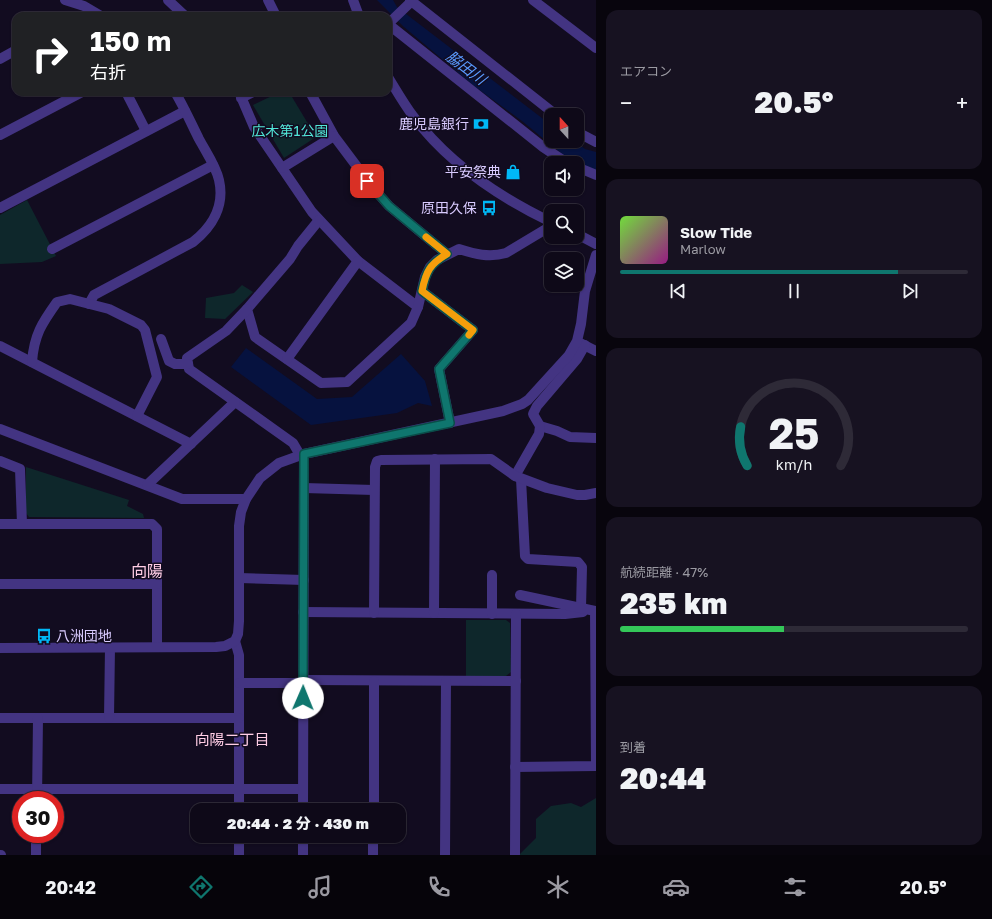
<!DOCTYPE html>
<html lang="ja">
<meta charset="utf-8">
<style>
:root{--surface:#0e0918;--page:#171221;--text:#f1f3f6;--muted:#9b9aa2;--line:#2e2a37;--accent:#0f766e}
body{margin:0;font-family:"Golos Text","Noto Sans JP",sans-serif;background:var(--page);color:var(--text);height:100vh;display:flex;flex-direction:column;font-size:15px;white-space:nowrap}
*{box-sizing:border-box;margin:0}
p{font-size:13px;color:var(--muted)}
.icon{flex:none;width:22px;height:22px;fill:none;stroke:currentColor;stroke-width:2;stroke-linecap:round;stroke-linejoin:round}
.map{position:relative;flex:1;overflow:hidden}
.drawer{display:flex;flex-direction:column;gap:10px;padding:10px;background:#08050d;width:396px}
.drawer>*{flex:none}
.top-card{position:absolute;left:12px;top:12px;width:380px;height:84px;border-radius:12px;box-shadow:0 1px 3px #0004,0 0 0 1px var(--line);background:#202124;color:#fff;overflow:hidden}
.needle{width:26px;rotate:339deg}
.fabs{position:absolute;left:544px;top:108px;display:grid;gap:8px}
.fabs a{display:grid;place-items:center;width:40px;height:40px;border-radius:8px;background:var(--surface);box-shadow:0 1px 3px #0004,0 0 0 1px var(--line);font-size:20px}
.speed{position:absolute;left:12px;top:791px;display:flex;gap:8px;font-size:20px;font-weight:700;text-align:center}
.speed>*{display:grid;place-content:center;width:52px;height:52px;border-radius:50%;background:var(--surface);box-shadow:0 1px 3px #0004,0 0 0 1px var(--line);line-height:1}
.speed .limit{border:6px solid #d22;background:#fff;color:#111}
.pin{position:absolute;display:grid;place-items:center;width:34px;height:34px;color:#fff;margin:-17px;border-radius:8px;box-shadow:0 2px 6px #0006}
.me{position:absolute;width:44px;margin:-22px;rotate:1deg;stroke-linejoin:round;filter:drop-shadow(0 0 3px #0008)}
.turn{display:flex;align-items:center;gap:14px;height:84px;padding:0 12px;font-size:18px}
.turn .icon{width:52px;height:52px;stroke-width:2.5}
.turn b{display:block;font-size:28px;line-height:34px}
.big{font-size:30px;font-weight:800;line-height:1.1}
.drawer .card{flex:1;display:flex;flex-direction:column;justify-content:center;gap:6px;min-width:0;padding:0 14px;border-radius:12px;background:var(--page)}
.drawer .dial{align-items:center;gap:0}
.dial svg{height:104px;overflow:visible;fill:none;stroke:var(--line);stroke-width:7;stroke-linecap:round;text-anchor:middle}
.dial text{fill:var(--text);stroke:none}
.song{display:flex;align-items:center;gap:12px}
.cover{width:48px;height:48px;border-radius:6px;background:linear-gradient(135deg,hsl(100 70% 55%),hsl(310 70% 35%))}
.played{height:4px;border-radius:2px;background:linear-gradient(90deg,var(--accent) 80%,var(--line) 80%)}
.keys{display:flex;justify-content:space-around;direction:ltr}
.heat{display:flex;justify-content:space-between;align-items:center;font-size:22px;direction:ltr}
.charge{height:6px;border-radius:3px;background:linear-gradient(90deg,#34c759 47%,var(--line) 0)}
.trip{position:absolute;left:190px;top:803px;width:216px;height:40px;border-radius:12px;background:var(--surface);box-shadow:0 1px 3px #0004,0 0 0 1px var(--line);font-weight:800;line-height:40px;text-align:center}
.tab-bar{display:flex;height:64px;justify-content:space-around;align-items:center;background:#06040a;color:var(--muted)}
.tab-bar .icon{width:28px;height:28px}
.tab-bar .current{color:var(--accent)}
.tab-bar b{font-size:18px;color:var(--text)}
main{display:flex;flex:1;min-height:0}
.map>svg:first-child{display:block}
.green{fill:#0e272b}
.water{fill:#06123f}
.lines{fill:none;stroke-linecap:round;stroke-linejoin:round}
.minor{stroke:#433482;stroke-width:10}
.tertiary{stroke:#433482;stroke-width:10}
.route-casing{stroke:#0a4d48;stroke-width:10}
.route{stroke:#0f766e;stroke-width:7}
.slow{stroke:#f59e0b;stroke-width:7}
.labels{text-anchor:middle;stroke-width:3;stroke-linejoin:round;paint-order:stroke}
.poi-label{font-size:14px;fill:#d9cbff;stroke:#120c20;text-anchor:end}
.park-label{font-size:14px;fill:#51e5d7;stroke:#120c20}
.water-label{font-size:15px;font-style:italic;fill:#5999ff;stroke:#120c20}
.neighbourhood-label{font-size:15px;fill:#ffcde5;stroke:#120c20}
.quarter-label{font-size:16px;fill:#ffcde5;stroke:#120c20}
</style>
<main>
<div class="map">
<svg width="596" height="855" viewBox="0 0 596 855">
<rect width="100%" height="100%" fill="#120c20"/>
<!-- green -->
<g class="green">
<polygon points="280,92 289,92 316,137 284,158 253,105"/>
<polygon points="27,200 56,256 42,262 0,264 0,215"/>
<polygon points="242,285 253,292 225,319 205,318 206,298 234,293"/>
<polygon points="26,467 129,500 127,506 143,514 144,518 29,517 26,513"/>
<polygon points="466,620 506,620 510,623 511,672 506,676 466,676"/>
<polygon points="596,798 596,855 519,855 536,838 536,819 551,806 571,803 581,807"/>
</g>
<!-- water -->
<g class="water">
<polygon points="377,0 393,0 397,7 551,125 551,141 574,141 585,149 596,152 596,172 572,162 522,121 474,86 404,27"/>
<polygon points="246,348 317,399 352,397 401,354 425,381 432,406 418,403 397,413 311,425 231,367"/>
</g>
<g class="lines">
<!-- minor -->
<g class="minor">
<polyline points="65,0 84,6 101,16"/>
<polyline points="168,0 185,16"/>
<polyline points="268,0 276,16"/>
<polyline points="410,0 556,115"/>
<polyline points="533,0 596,48"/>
<polyline points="388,24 543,147 567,163"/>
<polyline points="388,24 413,0"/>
<polyline points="0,59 16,50"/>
<polyline points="126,92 146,131"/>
<polyline points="239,92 254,127 312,212 358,261 418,307"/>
<polyline points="310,92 334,136 373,188 389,206 447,254"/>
<polyline points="241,98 253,92"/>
<polyline points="577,132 596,142"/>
<polyline points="0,135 82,92"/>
<polyline points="577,167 596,175"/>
<polyline points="282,168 334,136"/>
<polyline points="0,208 185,111"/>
<path d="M319,220L298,246L290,259L247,309L255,337L321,383L347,382L411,323L418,307L425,277L430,267L437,260L459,249C475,254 489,258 506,253L551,226"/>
<polyline points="52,249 213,165"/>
<polyline points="422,291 473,330 439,369 450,423"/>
<path d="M89,304L94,295L193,242C212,227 225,206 219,180C216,166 206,152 199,139C191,123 184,107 175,92"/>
<polyline points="247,309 226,331 187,358 189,369 293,443 300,455"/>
<polyline points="161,339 169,361 175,364 188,364"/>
<polyline points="580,343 596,351"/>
<polyline points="0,346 191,444"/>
<polyline points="287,359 358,261"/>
<path d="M32,362C34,335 42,323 57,302L70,299L109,309L141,325L145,330L157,377L137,416"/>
<polyline points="540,426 557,431 570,437 596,438"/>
<polyline points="0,429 182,499 246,499"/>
<polyline points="0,461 20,469 22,524"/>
<polyline points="515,476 539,434 540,426 533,414 537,406 577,359 585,345"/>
<polyline points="521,479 525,556 528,559 578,562 582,567 581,608"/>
<polyline points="147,485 235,402"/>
<polyline points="304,488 374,490"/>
<polyline points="0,524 152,524 157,529 157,647"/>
<polyline points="239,578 304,580"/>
<polyline points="0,584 157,584"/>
<polyline points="303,612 565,614 583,612"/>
<polyline points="374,613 375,467 377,461 381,460 491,459 515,476 547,488 577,495 585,495 596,493"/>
<polyline points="434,613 435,459"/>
<polyline points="492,614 492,575"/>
<polyline points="235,641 239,655 239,810"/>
<polyline points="303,680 516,681"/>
<polyline points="239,683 303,683"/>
<polyline points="0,718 239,718"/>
<polyline points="109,718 110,647"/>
<polyline points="515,767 596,766 595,611 520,595"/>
<polyline points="0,789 303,789"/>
<polyline points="37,800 38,718"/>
<polyline points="303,810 304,454"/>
<polyline points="374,810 374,681"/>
<polyline points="303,836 303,855"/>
<polyline points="0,855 1,855"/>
<polyline points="36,855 36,834"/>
<polyline points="239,855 239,836"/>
<polyline points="373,855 373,836"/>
<polyline points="445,855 446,681"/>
<polyline points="515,855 516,614"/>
</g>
<!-- tertiary -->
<g class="tertiary">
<polyline points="353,0 359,16"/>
<path d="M388,77C396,90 404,104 413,116C448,163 499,197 551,222"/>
<polyline points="577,234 596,244"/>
<polyline points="0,648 216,647 225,646 235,641 238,634 239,621 239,526 241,512 246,499 260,478 279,463 304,454 503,411 522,404 528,400 569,355 577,341 581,324 585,291 596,255"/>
</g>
</g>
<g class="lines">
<!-- route casing -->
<g class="route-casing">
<path id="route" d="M303,698L304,454L450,423L439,369L473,330L422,291C426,271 430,264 447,254L389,206L367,181"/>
</g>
<!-- route -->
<use href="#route" class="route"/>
<!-- slow -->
<path class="slow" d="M426,237L447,254C430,264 426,271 422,291L473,330L469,335"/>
</g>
<!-- icons -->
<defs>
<g id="bank-bare" transform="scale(1.2)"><path d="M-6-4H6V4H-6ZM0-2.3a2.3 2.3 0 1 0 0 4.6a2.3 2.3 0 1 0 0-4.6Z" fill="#00b8f6" stroke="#120c20" stroke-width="2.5" paint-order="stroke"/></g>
<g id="shop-bare" transform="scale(1.2)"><path d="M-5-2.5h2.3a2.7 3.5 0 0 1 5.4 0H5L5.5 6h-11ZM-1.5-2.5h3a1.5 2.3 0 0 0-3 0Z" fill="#00b8f6" stroke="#120c20" stroke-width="2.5" paint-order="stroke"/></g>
<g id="bus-bare" transform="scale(1.2)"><path d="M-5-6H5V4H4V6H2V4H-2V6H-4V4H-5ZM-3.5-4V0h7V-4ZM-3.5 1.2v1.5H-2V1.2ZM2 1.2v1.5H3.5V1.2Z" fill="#00b8f6" stroke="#120c20" stroke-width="2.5" paint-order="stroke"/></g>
</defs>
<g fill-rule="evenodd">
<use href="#bank-bare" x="481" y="124"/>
<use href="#shop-bare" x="513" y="172"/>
<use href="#bus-bare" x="489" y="208"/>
<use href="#bus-bare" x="44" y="636"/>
</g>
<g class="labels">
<!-- poi labels -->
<g class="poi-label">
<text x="469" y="129">鹿児島銀行</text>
<text x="501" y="177">平安祭典</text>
<text x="477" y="213">原田久保</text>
<text x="56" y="641" text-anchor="start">八洲団地</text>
</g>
<!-- park labels -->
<g class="park-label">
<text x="290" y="136">広木第1公園</text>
</g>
<!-- water labels -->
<g class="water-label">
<text transform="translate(466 68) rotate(37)" y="5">脇田川</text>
</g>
<!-- neighbourhood labels -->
<g class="neighbourhood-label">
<text x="232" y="745">向陽二丁目</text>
</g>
<!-- quarter labels -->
<g class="quarter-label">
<text x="147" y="577">向陽</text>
</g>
</g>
</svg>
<div class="fabs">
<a><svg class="needle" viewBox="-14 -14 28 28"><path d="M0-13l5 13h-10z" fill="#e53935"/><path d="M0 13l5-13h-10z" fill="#9b9aa2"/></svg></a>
<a><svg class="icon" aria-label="sound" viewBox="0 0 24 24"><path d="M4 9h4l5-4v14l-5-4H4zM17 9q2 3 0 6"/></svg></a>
<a><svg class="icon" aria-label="search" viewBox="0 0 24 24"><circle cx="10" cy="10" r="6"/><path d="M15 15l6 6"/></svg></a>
<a><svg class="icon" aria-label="layers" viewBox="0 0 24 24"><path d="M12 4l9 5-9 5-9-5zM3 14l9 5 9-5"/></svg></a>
</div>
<div class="speed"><div class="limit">30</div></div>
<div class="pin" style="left:367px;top:181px;background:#d93025"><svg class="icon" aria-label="arrive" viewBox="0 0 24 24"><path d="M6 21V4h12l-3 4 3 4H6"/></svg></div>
<svg class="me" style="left:303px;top:698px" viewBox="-20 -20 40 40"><circle r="19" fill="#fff"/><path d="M0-13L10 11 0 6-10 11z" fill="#0f766e"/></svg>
<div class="trip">20:44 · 2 分 · 430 m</div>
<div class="top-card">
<div class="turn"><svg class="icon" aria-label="right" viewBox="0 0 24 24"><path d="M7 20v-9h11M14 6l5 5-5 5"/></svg><div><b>150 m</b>右折</div></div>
</div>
</div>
<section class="drawer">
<div class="card"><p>エアコン</p>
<div class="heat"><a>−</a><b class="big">20.5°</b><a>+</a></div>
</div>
<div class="card">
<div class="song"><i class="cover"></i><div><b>Slow Tide</b><p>Marlow</p></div></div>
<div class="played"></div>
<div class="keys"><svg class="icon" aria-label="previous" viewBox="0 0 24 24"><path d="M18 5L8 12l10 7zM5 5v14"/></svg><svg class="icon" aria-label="pause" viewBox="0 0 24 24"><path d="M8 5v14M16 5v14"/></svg><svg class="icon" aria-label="next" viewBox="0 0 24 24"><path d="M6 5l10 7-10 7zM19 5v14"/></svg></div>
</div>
<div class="card dial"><svg viewBox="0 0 100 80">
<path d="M14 69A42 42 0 1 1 86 69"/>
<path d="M14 69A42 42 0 0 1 9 39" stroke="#0f766e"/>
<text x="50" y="56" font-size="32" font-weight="700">25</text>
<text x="50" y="72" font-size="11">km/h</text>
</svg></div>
<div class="card"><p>航続距離 · 47%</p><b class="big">235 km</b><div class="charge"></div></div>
<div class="card"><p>到着</p><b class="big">20:44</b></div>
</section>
</main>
<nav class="tab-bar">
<b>20:42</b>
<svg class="icon current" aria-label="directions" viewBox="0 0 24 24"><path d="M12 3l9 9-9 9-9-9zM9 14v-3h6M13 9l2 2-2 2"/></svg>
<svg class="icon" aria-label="music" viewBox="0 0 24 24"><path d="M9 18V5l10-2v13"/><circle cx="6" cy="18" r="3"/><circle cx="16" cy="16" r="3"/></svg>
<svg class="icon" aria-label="phone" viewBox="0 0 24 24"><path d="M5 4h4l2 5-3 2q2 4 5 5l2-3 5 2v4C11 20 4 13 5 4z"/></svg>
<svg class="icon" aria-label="climate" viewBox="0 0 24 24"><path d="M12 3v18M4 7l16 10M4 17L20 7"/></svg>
<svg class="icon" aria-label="car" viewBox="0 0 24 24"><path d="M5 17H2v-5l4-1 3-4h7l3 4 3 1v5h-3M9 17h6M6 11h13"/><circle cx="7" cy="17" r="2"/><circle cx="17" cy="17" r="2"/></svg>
<svg class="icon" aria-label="filters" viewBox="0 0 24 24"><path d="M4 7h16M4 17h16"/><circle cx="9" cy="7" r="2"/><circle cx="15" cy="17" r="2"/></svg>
<b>20.5°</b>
</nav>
